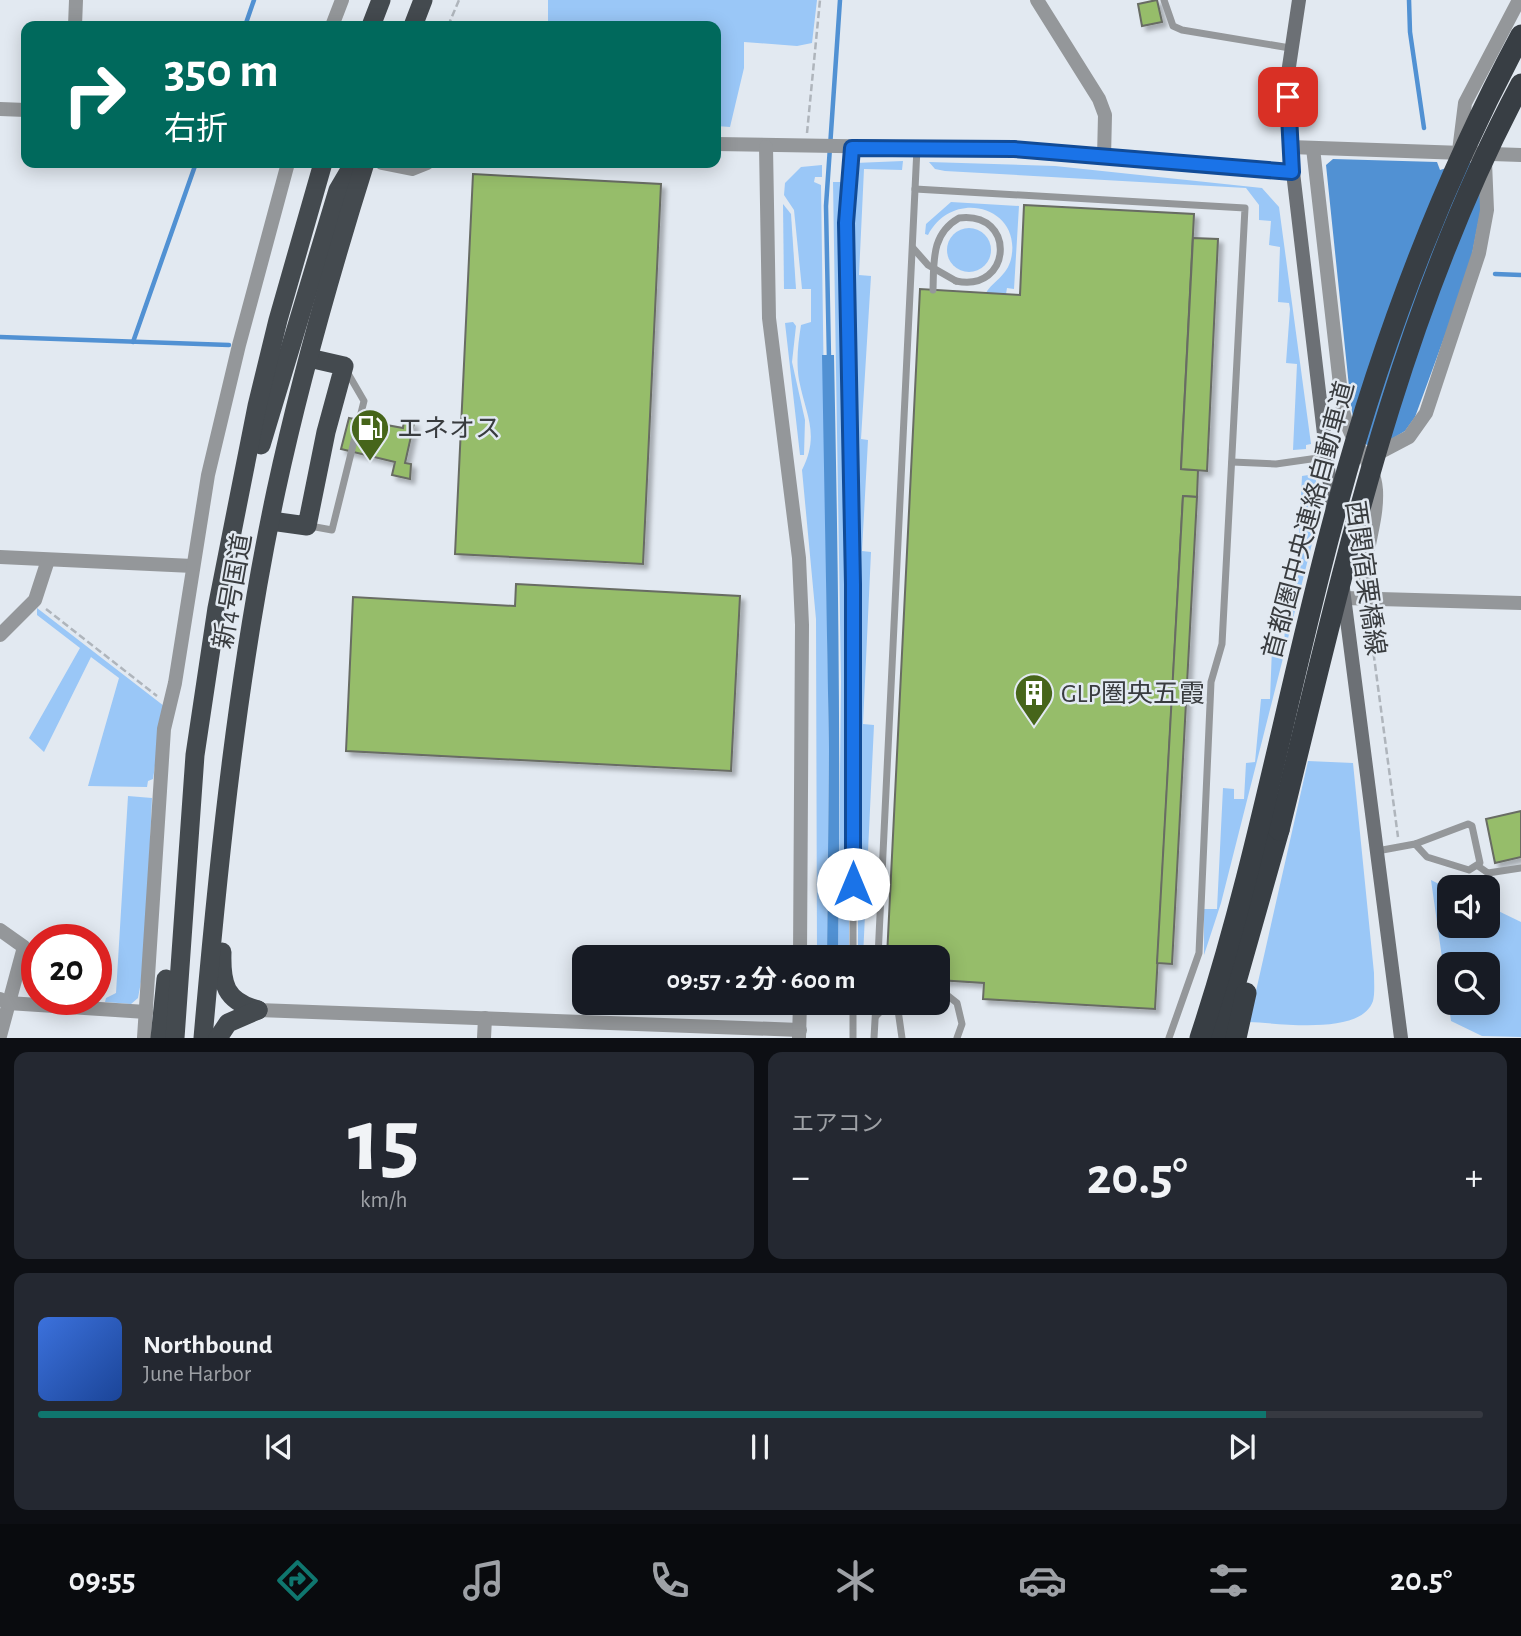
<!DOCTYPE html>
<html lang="ja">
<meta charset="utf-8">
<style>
:root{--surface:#171b24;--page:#242831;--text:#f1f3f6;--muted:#9ea1a6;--line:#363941;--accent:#0f766e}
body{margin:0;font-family:"Alegreya Sans","Noto Sans JP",sans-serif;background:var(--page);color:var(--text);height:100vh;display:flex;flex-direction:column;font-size:26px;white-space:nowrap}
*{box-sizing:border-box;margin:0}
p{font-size:23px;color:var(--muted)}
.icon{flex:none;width:38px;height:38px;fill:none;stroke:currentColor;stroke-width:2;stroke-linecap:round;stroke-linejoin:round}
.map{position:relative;height:1038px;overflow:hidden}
.drawer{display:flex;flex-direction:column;gap:14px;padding:14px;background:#0d0f14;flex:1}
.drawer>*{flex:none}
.banner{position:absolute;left:21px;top:21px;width:700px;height:147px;border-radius:14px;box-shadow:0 4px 18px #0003;background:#00695c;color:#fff;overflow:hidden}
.tools{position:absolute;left:1437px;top:875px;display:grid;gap:14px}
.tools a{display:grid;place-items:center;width:63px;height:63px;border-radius:14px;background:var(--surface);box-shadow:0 4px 18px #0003;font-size:35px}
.speed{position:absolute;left:21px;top:924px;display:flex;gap:14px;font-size:35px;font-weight:700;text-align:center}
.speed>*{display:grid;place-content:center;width:91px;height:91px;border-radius:50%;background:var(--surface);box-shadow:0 4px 18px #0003;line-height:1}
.speed .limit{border:10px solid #d22;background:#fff;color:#111}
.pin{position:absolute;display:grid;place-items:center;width:60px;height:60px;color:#fff;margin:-30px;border-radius:14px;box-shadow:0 4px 10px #0006}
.me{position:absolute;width:77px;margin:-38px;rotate:0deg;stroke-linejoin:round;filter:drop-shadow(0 0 5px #0008)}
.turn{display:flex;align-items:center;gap:24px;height:147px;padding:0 28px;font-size:32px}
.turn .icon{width:91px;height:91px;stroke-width:2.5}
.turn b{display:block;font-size:49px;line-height:60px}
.big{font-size:52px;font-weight:700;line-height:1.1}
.drawer .widget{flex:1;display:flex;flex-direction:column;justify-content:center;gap:10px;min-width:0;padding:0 24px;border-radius:14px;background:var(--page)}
.drawer .dial{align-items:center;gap:0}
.dial b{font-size:91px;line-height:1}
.song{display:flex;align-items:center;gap:21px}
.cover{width:84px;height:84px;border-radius:10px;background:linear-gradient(135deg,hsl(220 70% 55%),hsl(220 70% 35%))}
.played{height:7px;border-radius:4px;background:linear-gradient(90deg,var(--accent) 85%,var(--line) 85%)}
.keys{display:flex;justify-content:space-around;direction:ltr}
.heat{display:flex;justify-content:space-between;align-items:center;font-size:38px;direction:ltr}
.drawer .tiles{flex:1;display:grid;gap:14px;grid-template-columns:1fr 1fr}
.widget:last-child{grid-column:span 2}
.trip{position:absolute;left:572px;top:945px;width:378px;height:70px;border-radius:14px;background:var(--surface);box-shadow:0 4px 18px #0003;font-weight:700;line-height:70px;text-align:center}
.tabs{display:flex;height:112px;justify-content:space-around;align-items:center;background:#090b0e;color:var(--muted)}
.tabs .icon{width:49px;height:49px}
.tabs .selected{color:var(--accent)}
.tabs b{font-size:32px;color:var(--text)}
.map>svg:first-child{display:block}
.green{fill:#9ac7f7;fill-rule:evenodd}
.water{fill:#5191d3}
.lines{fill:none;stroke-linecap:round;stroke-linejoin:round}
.stream{stroke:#5191d3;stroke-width:4.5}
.building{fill:#96bd6a;stroke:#686c64;stroke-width:2;filter:url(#shadow)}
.path{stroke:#afb5bc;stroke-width:2.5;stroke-dasharray:7 3.5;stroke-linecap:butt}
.service{stroke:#94979a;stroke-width:7}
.minor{stroke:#94979a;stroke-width:14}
.tertiary{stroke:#94979a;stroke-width:14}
.secondary{stroke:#6c7075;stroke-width:14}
.trunk{stroke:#444a4f;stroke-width:19}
.motorway{stroke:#383e44;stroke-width:21}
.service-bridge{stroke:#94979a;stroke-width:7}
.motorway-bridge{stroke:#383e44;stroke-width:21}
.route-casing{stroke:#114b97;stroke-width:18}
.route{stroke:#1a73e8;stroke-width:12}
.labels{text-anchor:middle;stroke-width:5;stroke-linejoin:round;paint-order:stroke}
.poi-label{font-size:26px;fill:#393c3f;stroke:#e2e9f1;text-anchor:start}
.street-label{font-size:26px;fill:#393c3f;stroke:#e2e9f1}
</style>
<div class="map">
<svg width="1521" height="1038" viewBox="0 0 1521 1038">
<defs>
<filter id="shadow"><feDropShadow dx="4.5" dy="4.5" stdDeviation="2" flood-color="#0004"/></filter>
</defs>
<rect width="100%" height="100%" fill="#e2e9f1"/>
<!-- green -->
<g class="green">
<polygon points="548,0 817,0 812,43 797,46 744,42 744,68 730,127 716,126 716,26 548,26"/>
<polygon points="903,161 902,170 864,169 859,275 871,276 861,439 868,440 862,551 871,552 863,724 874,725 863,957 858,957 858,595 851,222 855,163"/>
<polygon points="929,162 1055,166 1262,188 1279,207 1311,444 1306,445 1306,449 1293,450 1297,364 1286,363 1290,309 1289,303 1278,302 1280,247 1269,245 1271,221 1259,220 1259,205 1246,188 945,171 935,169"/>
<path d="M822,165V177H815L814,182L821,185L829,749L827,957H817L816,619L802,470C820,434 806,416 799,380C796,361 798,344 801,325L811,322V289H802L794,210L784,195L785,183L801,167Z"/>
<polygon points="833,182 845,182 842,223 849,599 849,957 838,957 841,681"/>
<path d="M951,202L1019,206L1014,289L1007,288L1006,294L986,293C993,281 1007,276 1011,259C1023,207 953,187 928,235L925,234L926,224Z"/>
<polygon points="783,204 791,214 796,289 784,289"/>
<circle cx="969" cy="250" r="22"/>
<polygon points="793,322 796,326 792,362 805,420 804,455 800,455 785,323"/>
<polygon points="1315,474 1320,512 1221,903 1204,955 1204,909 1217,909 1223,788 1234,789 1234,799 1244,799 1246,763 1255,762 1261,699 1270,699 1272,648 1284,648 1286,598 1296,598 1302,476"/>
<polygon points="37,608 164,706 153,779 148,781 147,787 88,786 119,678 91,657 44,752 29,738 80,648 37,615"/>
<path d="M1308,761L1353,763L1374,973C1374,981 1375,993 1373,1001C1361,1036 1279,1023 1249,1022Z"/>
<polygon points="128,796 152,798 145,960 138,998 131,1004 105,1002 106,998 116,993"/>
<path d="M1431,880L1449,889V926H1488V906L1521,922V1037L1482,1036L1451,1021ZM1449,964H1488V1003H1449Z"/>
</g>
<!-- water -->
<g class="water">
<path d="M1333,159L1437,162L1440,170L1466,162L1485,165L1482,203L1469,270L1415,417L1405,431L1375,449C1357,444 1354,422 1351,406L1326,165Z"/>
<path d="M822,355H834C838,556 841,756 838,957H827L829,749Z"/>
</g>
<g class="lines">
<!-- stream -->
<g class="stream">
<polyline points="1409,0 1410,32 1424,128"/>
<polyline points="245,26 254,0"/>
<polyline points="1495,274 1521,275"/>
<polyline points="0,337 229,345"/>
<polyline points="133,342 196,163"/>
<polyline points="829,359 826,206 840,0"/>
</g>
</g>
<!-- building -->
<g class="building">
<polygon points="1157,0 1162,22 1142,26 1138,4"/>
<polygon points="473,174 661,184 643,564 455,554"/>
<polygon points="1024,205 1194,214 1181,469 1198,470 1197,497 1183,496 1155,1009 983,999 984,983 938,980 938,957 887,957 920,289 1020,295"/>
<polygon points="1193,238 1218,239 1207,471 1181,469"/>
<polygon points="349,418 403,428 404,421 414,423 405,463 411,464 410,479 392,475 395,462 341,449"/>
<polygon points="1183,496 1197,497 1172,964 1157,963"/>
<polygon points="516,584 740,596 731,771 346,751 353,597 515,606"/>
<polygon points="1521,811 1521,857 1495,863 1486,819"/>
</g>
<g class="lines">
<!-- path -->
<g class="path">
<polyline points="448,26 459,0"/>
<polyline points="807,133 820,0"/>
<polyline points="46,609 157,696"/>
<polyline points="1368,612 1398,837"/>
</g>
<!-- service -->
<g class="service">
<polyline points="1164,0 1173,26 1182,30 1290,48"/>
<polyline points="852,148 846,223 853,584 853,957"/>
<polyline points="915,189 1245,208 1222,644 1211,682 1199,953 1169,1038"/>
<polyline points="913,248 928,265 956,281"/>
<polyline points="1232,462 1276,464 1325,457"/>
<polyline points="310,526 332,530 364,401 346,370"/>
<polyline points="1377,851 1415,844 1468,824 1472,826 1480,863 1469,870 1427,857 1415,844"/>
<polyline points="1478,866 1488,873 1521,868"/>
<polyline points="878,957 917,148"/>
<polyline points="938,988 957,1003 962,1024 957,1038"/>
<polyline points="897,1003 902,1038"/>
<polyline points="876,1016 889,1003"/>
<polyline points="853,1038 853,1003"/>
<polyline points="874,1038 876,1003"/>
</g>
<!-- minor -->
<g class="minor">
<polyline points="1037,0 1099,99 1105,115 1104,158"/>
<polyline points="75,26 76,0"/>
<polyline points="332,26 342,0"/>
<polyline points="0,109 26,110"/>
<polyline points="1290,147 1521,155"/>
<path d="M1313,148L1343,411C1350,444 1374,459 1376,490C1378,527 1359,560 1366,598"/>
<polyline points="1459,151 1465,103 1519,0"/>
<polyline points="1371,457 1409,437 1426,413 1479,253 1487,210 1485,162"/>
<polyline points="0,557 193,566"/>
<polyline points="1344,598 1521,603"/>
<polyline points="0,635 35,600 48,560"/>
<polyline points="0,930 24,947 0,1036"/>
<polyline points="0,999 8,1003 146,1012"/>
<polyline points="144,1038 164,729 175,683 208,475 239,345 288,163"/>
</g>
<!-- tertiary -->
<g class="tertiary">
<polyline points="716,144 1014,149 1292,172"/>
<polyline points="766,147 769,318 799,558 802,625 800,957"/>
<polyline points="382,163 412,169 427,163"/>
<polyline points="258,1010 800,1030"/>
<polyline points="484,1038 485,1018"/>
<polyline points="799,1038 800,1003"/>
</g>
<!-- secondary -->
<g class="secondary">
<polyline points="1299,0 1287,80 1290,147 1333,510"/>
<polyline points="1343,589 1401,1038"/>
</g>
<!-- trunk -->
<g class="trunk">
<polyline points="371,26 381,0"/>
<polyline points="413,26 423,0"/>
<polyline points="261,445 338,190 348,173 360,163"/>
<polyline points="271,521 307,526 326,432 344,366 309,358"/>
<path d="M222,952C221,984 225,1001 258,1010"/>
<polyline points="160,1038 166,979"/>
<polyline points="175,1038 195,755 217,608 257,406 278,320 323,163"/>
<path d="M203,1038C219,855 238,670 276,491C300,380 331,271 365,163"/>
<polyline points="218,1038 228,1023 258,1010"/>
</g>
<!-- motorway -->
<g class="motorway">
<polyline points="1220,1038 1279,830"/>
<polyline points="1236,1038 1246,993"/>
</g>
<!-- service-bridge -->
<path class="service-bridge" d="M933,290C934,261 931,234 959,218C1017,211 1012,293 956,281"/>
<!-- motorway-bridge -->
<g class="motorway-bridge">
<path d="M1279,830C1342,576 1397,316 1521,84"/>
<path d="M1200,1038C1258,863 1289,681 1338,503C1382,341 1441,184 1521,35"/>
</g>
</g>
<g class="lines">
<!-- route casing -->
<g class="route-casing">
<polyline id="route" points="853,884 853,584 846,223 852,148 1014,149 1292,172 1288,97"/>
</g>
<!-- route -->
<use href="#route" class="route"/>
</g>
<!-- icons -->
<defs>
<g id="fuel-pin" transform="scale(2.0125)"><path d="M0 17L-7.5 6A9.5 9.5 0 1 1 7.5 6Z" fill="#46651a" stroke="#e2e9f1"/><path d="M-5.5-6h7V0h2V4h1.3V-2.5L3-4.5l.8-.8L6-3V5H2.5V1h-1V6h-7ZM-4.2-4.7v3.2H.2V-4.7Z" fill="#fff"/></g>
<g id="building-pin" transform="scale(2.0125)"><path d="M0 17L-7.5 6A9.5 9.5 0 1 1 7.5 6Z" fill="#46651a" stroke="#e2e9f1"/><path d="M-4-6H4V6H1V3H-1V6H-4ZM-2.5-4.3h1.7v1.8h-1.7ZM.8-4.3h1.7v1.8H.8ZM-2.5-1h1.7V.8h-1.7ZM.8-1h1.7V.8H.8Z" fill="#fff"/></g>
</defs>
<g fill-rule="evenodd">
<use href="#fuel-pin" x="370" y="428"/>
<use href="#building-pin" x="1034" y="693"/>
</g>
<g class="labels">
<!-- poi labels -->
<g class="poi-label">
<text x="397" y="437">エネオス</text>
<text x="1061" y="702">GLP圏央五霞</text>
</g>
<!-- street labels -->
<g class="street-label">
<text transform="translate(1308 520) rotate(-75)" y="9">首都圏中央連絡自動車道</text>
<text transform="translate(1366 578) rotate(82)" y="9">西関宿栗橋線</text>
<text transform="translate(232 591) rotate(-80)" y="9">新4号国道</text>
</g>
</g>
</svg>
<div class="tools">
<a><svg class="icon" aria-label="sound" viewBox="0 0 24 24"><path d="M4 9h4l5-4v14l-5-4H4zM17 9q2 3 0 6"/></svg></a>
<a><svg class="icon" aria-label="search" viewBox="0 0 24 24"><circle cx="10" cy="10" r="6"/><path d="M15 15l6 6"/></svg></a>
</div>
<div class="speed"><div class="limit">20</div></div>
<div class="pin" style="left:1288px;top:97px;background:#d93025"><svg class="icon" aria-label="arrive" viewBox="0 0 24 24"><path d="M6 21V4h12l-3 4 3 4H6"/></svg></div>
<svg class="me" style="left:853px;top:884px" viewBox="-20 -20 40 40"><circle r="19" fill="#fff"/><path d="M0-13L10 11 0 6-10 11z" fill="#1a73e8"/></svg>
<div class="trip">09:57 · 2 分 · 600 m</div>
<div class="banner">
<div class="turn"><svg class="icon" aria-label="right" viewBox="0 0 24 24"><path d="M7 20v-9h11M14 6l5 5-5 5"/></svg><div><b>350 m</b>右折</div></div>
</div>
</div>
<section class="drawer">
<div class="tiles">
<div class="widget dial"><b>15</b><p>km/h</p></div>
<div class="widget"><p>エアコン</p>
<div class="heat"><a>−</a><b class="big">20.5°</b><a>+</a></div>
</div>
<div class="widget">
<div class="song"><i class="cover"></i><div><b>Northbound</b><p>June Harbor</p></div></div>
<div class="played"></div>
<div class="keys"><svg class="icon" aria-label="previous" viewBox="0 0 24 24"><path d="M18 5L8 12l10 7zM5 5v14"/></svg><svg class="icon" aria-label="pause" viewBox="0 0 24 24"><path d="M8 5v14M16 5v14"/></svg><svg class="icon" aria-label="next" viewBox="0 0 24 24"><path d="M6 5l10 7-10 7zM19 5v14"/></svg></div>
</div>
</div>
</section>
<nav class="tabs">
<b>09:55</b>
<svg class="icon selected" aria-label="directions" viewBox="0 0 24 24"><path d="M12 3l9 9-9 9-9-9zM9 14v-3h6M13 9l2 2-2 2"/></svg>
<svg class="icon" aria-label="music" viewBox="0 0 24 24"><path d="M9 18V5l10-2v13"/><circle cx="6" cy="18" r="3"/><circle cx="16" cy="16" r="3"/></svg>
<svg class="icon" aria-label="phone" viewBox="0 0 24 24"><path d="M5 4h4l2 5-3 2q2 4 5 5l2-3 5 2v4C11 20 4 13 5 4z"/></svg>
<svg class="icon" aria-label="climate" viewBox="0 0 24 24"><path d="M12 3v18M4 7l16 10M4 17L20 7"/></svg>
<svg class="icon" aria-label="car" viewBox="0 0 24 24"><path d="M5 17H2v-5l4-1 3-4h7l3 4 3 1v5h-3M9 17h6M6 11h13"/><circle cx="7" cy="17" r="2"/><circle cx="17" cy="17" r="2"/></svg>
<svg class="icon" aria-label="filters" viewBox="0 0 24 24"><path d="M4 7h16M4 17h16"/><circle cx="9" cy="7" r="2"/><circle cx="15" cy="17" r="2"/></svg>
<b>20.5°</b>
</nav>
